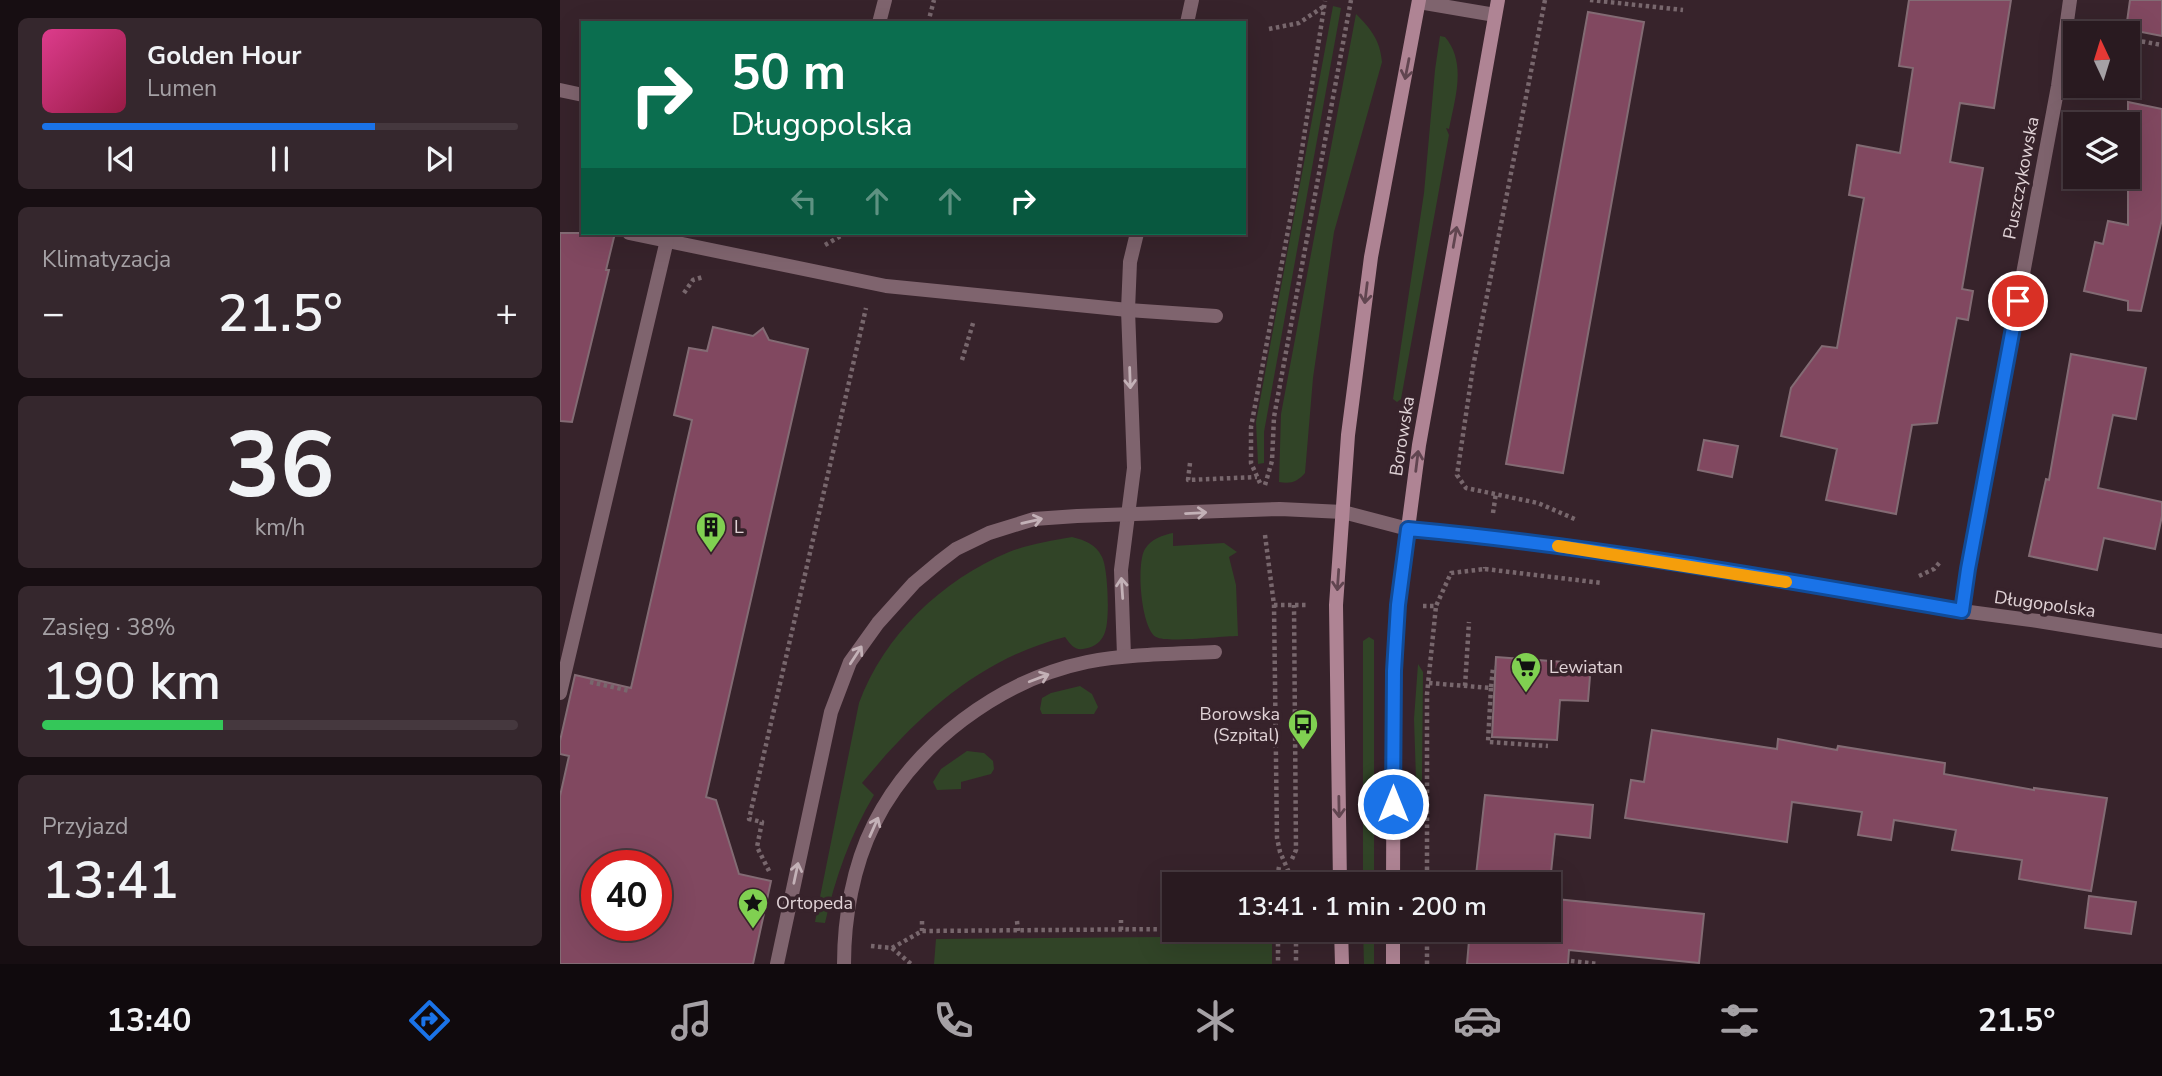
<!DOCTYPE html>
<html lang="pl">
<meta charset="utf-8">
<style>
:root{--surface:#291a20;--page:#35272d;--text:#f1f3f6;--muted:#a5a1a5;--line:#45383e;--accent:#1a73e8}
body{margin:0;font-family:"Nunito Sans",sans-serif;background:var(--page);color:var(--text);height:100vh;display:flex;flex-direction:column;font-size:26px;white-space:nowrap}
*{box-sizing:border-box;margin:0}
p{font-size:23px;color:var(--muted)}
.icon{flex:none;width:38px;height:38px;fill:none;stroke:currentColor;stroke-width:2;stroke-linecap:round;stroke-linejoin:round}
.map{position:relative;flex:1;overflow:hidden}
.drawer{display:flex;flex-direction:column;gap:18px;padding:18px;background:#170e12;width:560px}
.drawer>*{flex:none}
.hud{position:absolute;left:21px;top:21px;width:665px;height:214px;border-radius:0px;box-shadow:0 7px 28px #0002,0 0 0 2px var(--line);background:#0b6e4f;color:#fff;overflow:hidden}
.needle{width:46px;rotate:356deg}
.tools{position:absolute;left:1503px;top:21px;display:grid;gap:14px}
.tools a{display:grid;place-items:center;width:77px;height:77px;border-radius:0px;background:var(--surface);box-shadow:0 7px 28px #0002,0 0 0 2px var(--line);font-size:35px}
.speed{position:absolute;left:21px;top:850px;display:flex;gap:14px;font-size:35px;font-weight:700;text-align:center}
.speed>*{display:grid;place-content:center;width:91px;height:91px;border-radius:50%;background:var(--surface);box-shadow:0 7px 28px #0002,0 0 0 2px var(--line);line-height:1}
.speed .limit{border:10px solid #d22;background:#fff;color:#111}
.pin{position:absolute;display:grid;place-items:center;width:60px;height:60px;color:#fff;margin:-30px;border:4px solid #fff;border-radius:50%;box-shadow:0 2px 7px #0007}
.me{position:absolute;width:77px;margin:-38px;rotate:0deg;stroke-linejoin:round;filter:drop-shadow(0 0 5px #0008)}
.turn{display:flex;align-items:center;gap:24px;height:147px;padding:0 35px;font-size:32px}
.turn .icon{width:91px;height:91px;stroke-width:2.5}
.turn b{display:block;font-size:49px;line-height:60px}
.lanes{display:flex;align-items:center;height:66px;padding:0 35px;background:#0003;justify-content:center;gap:35px;direction:ltr}
.lanes .off{opacity:.35}
.big{font-size:52px;font-weight:600;line-height:1.1}
.drawer .widget{flex:1;display:flex;flex-direction:column;justify-content:center;gap:10px;min-width:0;padding:0 24px;border-radius:10px;background:var(--page)}
.drawer .dial{align-items:center;gap:0}
.dial b{font-size:91px;line-height:1}
.song{display:flex;align-items:center;gap:21px}
.cover{width:84px;height:84px;border-radius:10px;background:linear-gradient(135deg,hsl(330 70% 55%),hsl(340 70% 35%))}
.played{height:7px;border-radius:4px;background:linear-gradient(90deg,var(--accent) 70%,var(--line) 70%)}
.keys{display:flex;justify-content:space-around;direction:ltr}
.heat{display:flex;justify-content:space-between;align-items:center;font-size:38px;direction:ltr}
.charge{height:10px;border-radius:5px;background:linear-gradient(90deg,#34c759 38%,var(--line) 0)}
.trip{position:absolute;left:602px;top:872px;width:399px;height:70px;border-radius:0px;background:var(--surface);box-shadow:0 7px 28px #0002,0 0 0 2px var(--line);font-weight:600;line-height:70px;text-align:center}
.menu{display:flex;height:112px;justify-content:space-around;align-items:center;background:#100a0d;color:var(--muted)}
.menu .icon{width:49px;height:49px}
.menu .current{color:var(--accent)}
.menu b{font-size:32px;color:var(--text)}
main{display:flex;flex:1;min-height:0}
.map>svg:first-child{display:block}
.green{fill:#314427}
.building{fill:#814860;stroke:#836b74;stroke-width:2;fill-rule:evenodd}
.lines{fill:none;stroke-linecap:round;stroke-linejoin:round}
.path{stroke:#78676d;stroke-width:4.5;stroke-dasharray:3.5 3.5;stroke-linecap:butt}
.lane{stroke:#7f646e;stroke-width:14}
.street{stroke:#7f646e;stroke-width:14}
.secondary{stroke:#af8494;stroke-width:14}
.oneway{stroke:#614550}
.oneway2{stroke:#c3b1b7}
.route-casing{stroke:#114b97;stroke-width:18}
.route{stroke:#1a73e8;stroke-width:12}
.slow{stroke:#f59e0b;stroke-width:12}
.labels{text-anchor:middle;stroke-width:7;stroke-linejoin:round;paint-order:stroke}
.street-label{font-size:18px;fill:#e0d2d6;stroke:#37232b}
.poi-label{font-size:18px;fill:#e0d2d6;stroke:#37232b;text-anchor:start}
</style>
<main>
<section class="drawer">
<div class="widget">
<div class="song"><i class="cover"></i><div><b>Golden Hour</b><p>Lumen</p></div></div>
<div class="played"></div>
<div class="keys"><svg class="icon" aria-label="previous" viewBox="0 0 24 24"><path d="M18 5L8 12l10 7zM5 5v14"/></svg><svg class="icon" aria-label="pause" viewBox="0 0 24 24"><path d="M8 5v14M16 5v14"/></svg><svg class="icon" aria-label="next" viewBox="0 0 24 24"><path d="M6 5l10 7-10 7zM19 5v14"/></svg></div>
</div>
<div class="widget"><p>Klimatyzacja</p>
<div class="heat"><a>−</a><b class="big">21.5°</b><a>+</a></div>
</div>
<div class="widget dial"><b>36</b><p>km/h</p></div>
<div class="widget"><p>Zasięg · 38%</p><b class="big">190 km</b><div class="charge"></div></div>
<div class="widget"><p>Przyjazd</p><b class="big">13:41</b></div>
</section>
<div class="map">
<svg width="1602" height="964" viewBox="0 0 1602 964">
<rect width="100%" height="100%" fill="#37232b"/>
<!-- green -->
<g class="green">
<polygon points="773,6 781,8 704,432 704,463 698,464 696,422"/>
<path d="M796,14C811,29 820,40 822,62L774,232L753,378L745,473C737,482 731,484 719,482L721,414Z"/>
<path d="M880,36L885,37C907,63 895,98 889,129L886,128L889,135L841,399L837,402L833,399L864,193L875,70Z"/>
<path d="M613,533V546L664,543L677,552L669,557L676,585L678,636C662,636 607,643 596,637C581,628 576,563 585,549C591,539 603,535 613,533Z"/>
<path d="M512,537C524,540 536,544 542,557C548,568 550,620 545,632C543,639 537,645 531,647C516,652 513,648 505,637C419,659 357,716 302,783L314,795C290,835 275,879 265,923L255,922L299,703C324,635 382,580 449,552C469,544 491,541 512,537Z"/>
<polygon points="809,637 814,640 814,884 803,884 803,641"/>
<polygon points="858,664 863,672 862,780 858,782 856,779 854,719"/>
<polygon points="520,686 532,694 538,707 534,714 482,714 480,709 482,698 491,693"/>
<polygon points="407,751 424,753 433,761 434,769 431,774 401,782 401,789 377,790 373,782 381,769"/>
<polygon points="803,929 814,929 814,964 804,964"/>
<polygon points="712,936 712,964 374,964 376,939"/>
</g>
<!-- building -->
<g class="building">
<polygon points="1349,0 1451,0 1434,108 1400,103 1390,162 1423,168 1402,289 1413,291 1408,320 1397,318 1377,423 1352,425 1336,514 1266,500 1277,449 1221,436 1231,388 1262,346 1277,348 1304,198 1289,195 1297,145 1340,153 1353,68 1339,66"/>
<polygon points="1570,0 1602,0 1602,36 1566,29"/>
<polygon points="1028,12 1084,22 1003,473 946,464"/>
<polygon points="1568,102 1602,109 1602,219 1581,311 1568,310 1568,301 1524,291 1535,242 1543,244 1548,221 1568,225"/>
<polygon points="0,233 55,233 46,270 49,270 12,422 0,421"/>
<path d="M153,327L193,336L203,328L209,340L248,349L146,797L156,800L179,874L211,881L193,964H0V796L9,756L0,754V741L15,675L71,688L132,420L114,415L129,348L147,351ZM37,866H96V926H37Z"/>
<polygon points="1511,354 1586,368 1576,419 1553,415 1538,488 1602,502 1602,516 1595,549 1544,538 1537,570 1469,556 1486,479 1489,480"/>
<polygon points="1144,440 1178,446 1172,477 1138,470"/>
<polygon points="936,657 1031,664 1028,701 1000,700 997,740 932,737"/>
<polygon points="1092,730 1217,749 1218,739 1277,750 1278,746 1385,763 1384,774 1474,790 1474,788 1547,798 1531,891 1459,879 1462,860 1392,850 1396,830 1334,820 1331,840 1298,835 1302,812 1232,802 1227,842 1065,818 1071,780 1084,782"/>
<polygon points="925,795 1033,805 1030,838 995,834 989,892 989,884 915,884"/>
<polygon points="989,893 996,894 996,899 1144,914 1139,963 1009,950 1008,964 907,964 910,929 989,929"/>
<polygon points="1529,896 1576,902 1571,934 1525,928"/>
</g>
<g class="lines">
<!-- path -->
<g class="path">
<polyline points="985,0 913,367 897,475 906,488 978,503 1017,520"/>
<polyline points="1030,0 1123,10"/>
<polyline points="368,23 374,0"/>
<polyline points="709,29 739,23 763,7"/>
<polyline points="1568,39 1602,45"/>
<polyline points="265,245 286,233"/>
<polyline points="124,293 133,280 143,277"/>
<polyline points="402,360 414,320"/>
<polyline points="630,463 628,480 697,477"/>
<polyline points="700,483 691,463 691,427 736,188 765,1"/>
<polyline points="705,485 712,461 714,417 791,0"/>
<polyline points="933,513 936,493"/>
<polyline points="705,535 714,605 717,838 720,852 734,884"/>
<polyline points="925,569 1042,583"/>
<polyline points="1359,576 1374,569 1380,562"/>
<polyline points="714,605 749,605"/>
<polyline points="863,606 876,606 891,573 925,569 925,567"/>
<polyline points="30,682 70,691"/>
<polyline points="869,683 931,688 933,668 936,668"/>
<polyline points="905,686 909,622"/>
<polyline points="931,688 928,742 988,746"/>
<polyline points="732,859 736,850 734,605"/>
<polyline points="209,871 197,847 202,822 189,819 306,308"/>
<polyline points="716,884 719,867"/>
<polyline points="867,884 867,694 876,606"/>
<polyline points="362,921 362,931"/>
<polyline points="457,921 458,931"/>
<polyline points="718,929 718,964"/>
<polyline points="736,929 736,964"/>
<polyline points="561,930 561,920"/>
<polyline points="311,946 332,948 362,931 614,929"/>
<polyline points="332,948 351,964"/>
<polyline points="1011,961 1038,964"/>
<polyline points="867,964 867,929"/>
</g>
<!-- lane -->
<g class="lane">
<polyline points="859,2 935,15"/>
<polyline points="319,23 325,0"/>
<polyline points="627,23 632,0"/>
<polyline points="0,90 23,95"/>
<polyline points="69,233 326,286 568,310 656,316"/>
<polyline points="564,656 561,570 574,468 568,310 570,262 577,233"/>
<polyline points="0,693 107,240"/>
<polyline points="217,964 271,712 290,662 318,623 354,583 379,562 396,549 429,533 474,519 517,516 720,509 783,512"/>
<path d="M284,964C284,918 293,866 314,824C354,744 440,680 527,662C569,654 612,654 655,652"/>
</g>
<!-- street -->
<g class="street">
<polyline points="783,512 848,529 909,534 1070,556 1402,611 1478,621 1602,641"/>
<polyline points="1402,611 1408,569 1498,86 1510,0"/>
</g>
<!-- secondary -->
<g class="secondary">
<polyline points="780,884 776,605 788,435 811,257 859,0"/>
<polyline points="833,884 834,671 838,605 859,445 938,0"/>
<polyline points="781,929 782,964"/>
<polyline points="833,964 833,929"/>
</g>
</g>
<!-- one-way arrows -->
<defs><path id="oneway-shaft" d="M-6 0H5M1.5-3L5.5 0L1.5 3" fill="none" stroke-width="1.6" stroke-linecap="round" stroke-linejoin="round" transform="scale(1.75)"/></defs>
<g class="oneway">
<use href="#oneway-shaft" transform="translate(847 69) rotate(101)"/>
<use href="#oneway-shaft" transform="translate(895 237) rotate(-80)"/>
<use href="#oneway-shaft" transform="translate(806 293) rotate(97)"/>
<use href="#oneway-shaft" transform="translate(857 461) rotate(-83)"/>
<use href="#oneway-shaft" transform="translate(778 580) rotate(94)"/>
<use href="#oneway-shaft" transform="translate(779 807) rotate(89)"/>
</g>
<g class="oneway2">
<use href="#oneway-shaft" transform="translate(570 378) rotate(88)"/>
<use href="#oneway-shaft" transform="translate(636 513) rotate(-3)"/>
<use href="#oneway-shaft" transform="translate(472 521) rotate(-13)"/>
<use href="#oneway-shaft" transform="translate(562 588) rotate(-94)"/>
<use href="#oneway-shaft" transform="translate(296 655) rotate(-57)"/>
<use href="#oneway-shaft" transform="translate(479 678) rotate(-21)"/>
<use href="#oneway-shaft" transform="translate(314 827) rotate(-66)"/>
<use href="#oneway-shaft" transform="translate(236 873) rotate(-78)"/>
</g>
<g class="lines">
<!-- route casing -->
<g class="route-casing">
<path id="route" d="M833,804L834,671L838,605L848,529C1034,546 1218,579 1402,611L1408,569L1458,301"/>
</g>
<!-- route -->
<use href="#route" class="route"/>
<!-- slow -->
<polyline class="slow" points="998,546 1226,582"/>
</g>
<!-- icons -->
<defs>
<g id="building-pin" transform="scale(1.575)"><path d="M0 17L-7.5 6A9.5 9.5 0 1 1 7.5 6Z" fill="#80d051" stroke="#37232b"/><path d="M-4-6H4V6H1V3H-1V6H-4ZM-2.5-4.3h1.7v1.8h-1.7ZM.8-4.3h1.7v1.8H.8ZM-2.5-1h1.7V.8h-1.7ZM.8-1h1.7V.8H.8Z" fill="#111"/></g>
<g id="supermarket-pin" transform="scale(1.575)"><path d="M0 17L-7.5 6A9.5 9.5 0 1 1 7.5 6Z" fill="#80d051" stroke="#37232b"/><path d="M-6-5.5h2.5l.6 2H6L4.5 2H-2.5L-4.4-4H-6ZM-1.5 3.2a1.3 1.3 0 1 0 .1 0ZM3 3.2a1.3 1.3 0 1 0 .1 0Z" fill="#111"/></g>
<g id="bus-pin" transform="scale(1.575)"><path d="M0 17L-7.5 6A9.5 9.5 0 1 1 7.5 6Z" fill="#80d051" stroke="#37232b"/><path d="M-5-6H5V4H4V6H2V4H-2V6H-4V4H-5ZM-3.5-4V0h7V-4ZM-3.5 1.2v1.5H-2V1.2ZM2 1.2v1.5H3.5V1.2Z" fill="#111"/></g>
<g id="sight-pin" transform="scale(1.575)"><path d="M0 17L-7.5 6A9.5 9.5 0 1 1 7.5 6Z" fill="#80d051" stroke="#37232b"/><path d="M0-6L1.8-2.2L6-1.7L2.9 1.2L3.7 5.4L0 3.3L-3.7 5.4L-2.9 1.2L-6-1.7L-1.8-2.2Z" fill="#111"/></g>
</defs>
<g fill-rule="evenodd">
<use href="#building-pin" x="151" y="527"/>
<use href="#supermarket-pin" x="966" y="667"/>
<use href="#bus-pin" x="743" y="724"/>
<use href="#sight-pin" x="193" y="903"/>
</g>
<g class="labels">
<!-- street labels -->
<g class="street-label">
<text transform="translate(1461 178) rotate(-79)" y="6">Puszczykowska</text>
<text transform="translate(842 436) rotate(-81)" y="6">Borowska</text>
<text transform="translate(1485 604) rotate(8)" y="6">Długopolska</text>
</g>
<!-- poi labels -->
<g class="poi-label">
<text x="174" y="533">L</text>
<text x="989" y="673">Lewiatan</text>
<text x="720" y="720" text-anchor="end">Borowska<tspan x="720" dy="21">(Szpital)</tspan></text>
<text x="216" y="909">Ortopeda</text>
</g>
</g>
</svg>
<div class="tools">
<a><svg class="needle" viewBox="-14 -14 28 28"><path d="M0-13l5 13h-10z" fill="#e53935"/><path d="M0 13l5-13h-10z" fill="#a5a1a5"/></svg></a>
<a><svg class="icon" aria-label="layers" viewBox="0 0 24 24"><path d="M12 4l9 5-9 5-9-5zM3 14l9 5 9-5"/></svg></a>
</div>
<div class="speed"><div class="limit">40</div></div>
<div class="pin" style="left:1458px;top:301px;background:#d93025"><svg class="icon" aria-label="arrive" viewBox="0 0 24 24"><path d="M6 21V4h12l-3 4 3 4H6"/></svg></div>
<svg class="me" style="left:833px;top:804px" viewBox="-20 -20 40 40"><circle r="17" fill="#1a73e8" stroke="#fff" stroke-width="3"/><path d="M0-11L8 9 0 5-8 9z" fill="#fff"/></svg>
<div class="trip">13:41 · 1 min · 200 m</div>
<div class="hud">
<div class="turn"><svg class="icon" aria-label="right" viewBox="0 0 24 24"><path d="M7 20v-9h11M14 6l5 5-5 5"/></svg><div><b>50 m</b>Długopolska</div></div>
<div class="lanes"><svg class="icon off" aria-label="left" viewBox="0 0 24 24"><path d="M17 20v-9H6M10 6l-5 5 5 5"/></svg><svg class="icon off" aria-label="ahead" viewBox="0 0 24 24"><path d="M12 20V5M6 11l6-6 6 6"/></svg><svg class="icon off" aria-label="ahead" viewBox="0 0 24 24"><path d="M12 20V5M6 11l6-6 6 6"/></svg><svg class="icon" aria-label="right" viewBox="0 0 24 24"><path d="M7 20v-9h11M14 6l5 5-5 5"/></svg></div>
</div>
</div>
</main>
<nav class="menu">
<b>13:40</b>
<svg class="icon current" aria-label="directions" viewBox="0 0 24 24"><path d="M12 3l9 9-9 9-9-9zM9 14v-3h6M13 9l2 2-2 2"/></svg>
<svg class="icon" aria-label="music" viewBox="0 0 24 24"><path d="M9 18V5l10-2v13"/><circle cx="6" cy="18" r="3"/><circle cx="16" cy="16" r="3"/></svg>
<svg class="icon" aria-label="phone" viewBox="0 0 24 24"><path d="M5 4h4l2 5-3 2q2 4 5 5l2-3 5 2v4C11 20 4 13 5 4z"/></svg>
<svg class="icon" aria-label="climate" viewBox="0 0 24 24"><path d="M12 3v18M4 7l16 10M4 17L20 7"/></svg>
<svg class="icon" aria-label="car" viewBox="0 0 24 24"><path d="M5 17H2v-5l4-1 3-4h7l3 4 3 1v5h-3M9 17h6M6 11h13"/><circle cx="7" cy="17" r="2"/><circle cx="17" cy="17" r="2"/></svg>
<svg class="icon" aria-label="filters" viewBox="0 0 24 24"><path d="M4 7h16M4 17h16"/><circle cx="9" cy="7" r="2"/><circle cx="15" cy="17" r="2"/></svg>
<b>21.5°</b>
</nav>
